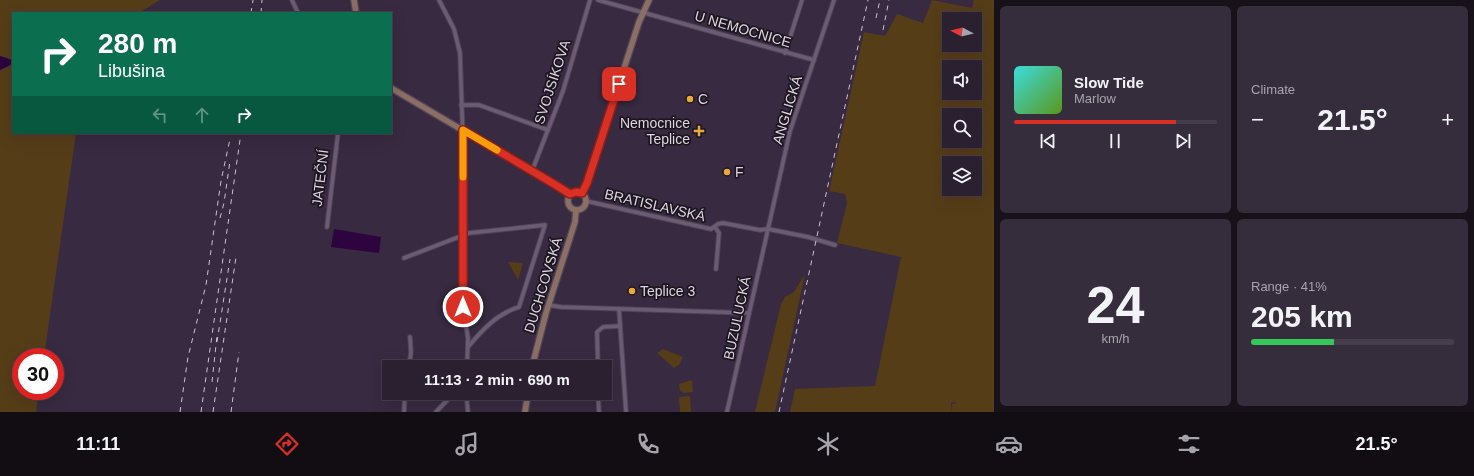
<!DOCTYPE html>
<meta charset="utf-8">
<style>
:root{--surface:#2a2030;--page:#362d3c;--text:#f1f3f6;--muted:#a5a3ab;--line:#463e4c;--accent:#d93025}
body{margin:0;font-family:Arial,sans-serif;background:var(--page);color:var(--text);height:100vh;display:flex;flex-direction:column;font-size:15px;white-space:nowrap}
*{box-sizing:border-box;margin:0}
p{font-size:13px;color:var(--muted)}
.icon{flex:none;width:22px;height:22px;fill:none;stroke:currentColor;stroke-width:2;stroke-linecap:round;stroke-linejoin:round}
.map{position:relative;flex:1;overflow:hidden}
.details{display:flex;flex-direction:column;gap:6px;padding:6px;background:#17121a;width:480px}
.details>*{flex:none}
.banner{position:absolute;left:12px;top:12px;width:380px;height:122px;border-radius:0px;box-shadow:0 4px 16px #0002,0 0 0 1px var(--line);background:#0b6e4f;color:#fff;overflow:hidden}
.needle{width:26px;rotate:277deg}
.tools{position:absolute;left:942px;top:12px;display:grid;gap:8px}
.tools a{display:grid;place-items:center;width:40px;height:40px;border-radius:0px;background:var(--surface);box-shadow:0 4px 16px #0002,0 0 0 1px var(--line);font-size:20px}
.speed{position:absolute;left:12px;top:348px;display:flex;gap:8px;font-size:20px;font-weight:700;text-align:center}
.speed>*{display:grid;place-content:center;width:52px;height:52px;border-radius:50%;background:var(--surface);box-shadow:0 4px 16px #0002,0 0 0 1px var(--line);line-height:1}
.speed .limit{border:6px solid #d22;background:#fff;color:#111}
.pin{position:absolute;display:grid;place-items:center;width:34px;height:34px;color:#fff;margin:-17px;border-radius:8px;box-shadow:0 2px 6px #0006}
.me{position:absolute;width:44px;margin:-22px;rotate:0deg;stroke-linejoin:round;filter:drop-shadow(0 0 3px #0008)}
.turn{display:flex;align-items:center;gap:14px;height:84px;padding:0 20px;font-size:18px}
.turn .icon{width:52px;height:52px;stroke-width:2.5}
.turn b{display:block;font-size:28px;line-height:34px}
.lanes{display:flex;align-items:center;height:38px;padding:0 20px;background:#0003;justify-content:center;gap:20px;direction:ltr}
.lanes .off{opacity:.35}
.big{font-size:30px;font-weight:700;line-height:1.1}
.details .widget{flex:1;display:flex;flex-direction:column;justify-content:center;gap:6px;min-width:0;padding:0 14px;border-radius:6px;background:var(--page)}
.details .dial{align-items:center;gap:0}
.dial b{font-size:52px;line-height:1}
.song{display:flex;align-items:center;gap:12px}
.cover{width:48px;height:48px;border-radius:6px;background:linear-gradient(135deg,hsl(180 70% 55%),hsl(90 70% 35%))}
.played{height:4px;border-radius:2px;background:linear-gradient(90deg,var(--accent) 80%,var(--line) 80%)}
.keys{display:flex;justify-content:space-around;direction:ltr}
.heat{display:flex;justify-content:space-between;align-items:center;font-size:22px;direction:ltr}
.charge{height:6px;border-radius:3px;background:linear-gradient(90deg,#34c759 41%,var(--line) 0)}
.details .tiles{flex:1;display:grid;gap:6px;grid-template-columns:repeat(2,1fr)}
.trip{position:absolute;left:382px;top:360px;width:230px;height:40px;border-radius:0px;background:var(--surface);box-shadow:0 4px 16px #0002,0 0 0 1px var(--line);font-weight:700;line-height:40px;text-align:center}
.tab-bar{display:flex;height:64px;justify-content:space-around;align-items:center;background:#110d13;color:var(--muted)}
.tab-bar .icon{width:28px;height:28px}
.tab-bar .current{color:var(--accent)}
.tab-bar b{font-size:18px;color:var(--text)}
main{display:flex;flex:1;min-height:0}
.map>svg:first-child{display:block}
.green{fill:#553d18;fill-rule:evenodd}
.water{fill:#2d043e}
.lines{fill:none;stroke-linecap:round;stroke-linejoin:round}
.street-casing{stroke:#514557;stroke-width:5.5}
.secondary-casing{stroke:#514557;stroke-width:8}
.street{stroke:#6b5c74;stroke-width:3.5}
.secondary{stroke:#8b6f65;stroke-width:5.5}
.rail{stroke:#cbc2d1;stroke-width:1;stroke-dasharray:5 5;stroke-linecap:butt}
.route-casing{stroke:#8d1f18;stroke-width:10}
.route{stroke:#d93025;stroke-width:7}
.slow{stroke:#f59e0b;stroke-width:7}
.poi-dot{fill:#eca93b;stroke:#1c161f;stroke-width:1.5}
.labels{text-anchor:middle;stroke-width:3.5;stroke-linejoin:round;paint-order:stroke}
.street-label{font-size:14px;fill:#ded5e3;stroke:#1c161f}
.poi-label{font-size:14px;fill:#ded5e3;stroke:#1c161f;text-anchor:start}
</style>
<main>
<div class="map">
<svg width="994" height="412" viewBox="0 0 994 412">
<rect width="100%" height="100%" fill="#382a40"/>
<!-- green -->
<g class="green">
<polygon points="0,0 160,0 139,13 13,13 13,133 76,133 44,357 21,357 21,391 39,391 36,412 0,412 0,70 10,66 8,58 0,56"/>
<path d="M932,0L972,8L974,0H994V412H952V404L956,403V402L951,403L952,412H790L795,389L875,386L901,257L837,243L847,203L845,194L829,191L864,32L885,36L897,14L923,23ZM949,19H975V45H949ZM949,67H975V93H949ZM949,115H975V141H949ZM949,163H975V189H949Z"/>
<polygon points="508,262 523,263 518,280"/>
<polygon points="805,274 775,412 755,412 781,304 785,297 794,292"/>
<polygon points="663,349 683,357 680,364 674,368 657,353"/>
<polygon points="692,380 693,392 684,393 680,391 679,384"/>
<polygon points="690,396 691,412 680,412 679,397"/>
</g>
<!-- water -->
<g class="water">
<polygon points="0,56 12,60 12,64 0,70"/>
<polygon points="334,229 381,237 379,253 331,247"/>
</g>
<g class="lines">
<!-- street casing -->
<g class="street-casing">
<g id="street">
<polyline points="292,0 298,13"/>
<polyline points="439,0 454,29 460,53 463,140 463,307 468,338 467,367"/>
<polyline points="598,0 814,60"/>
<polyline points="785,53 802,0"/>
<polyline points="461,105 479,105 548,130"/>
<polyline points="532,171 563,91 590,0"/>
<polyline points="586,201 711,229 718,224 723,223 760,230 768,229 808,237 835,245"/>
<polyline points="327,227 338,133"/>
<polyline points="715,227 719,233 716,269"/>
<path d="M404,258L469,233L545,225L519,307C497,314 483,329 468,347"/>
<polyline points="548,305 561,307 749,313"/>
<polyline points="619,309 626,412"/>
<polyline points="409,367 411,352 410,337"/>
<polyline points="598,367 597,332 603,327 620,326"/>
<polyline points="466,393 468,412"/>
<polyline points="598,393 599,412"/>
<polyline points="404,412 405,393"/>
<polyline points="436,412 454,393"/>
<polyline points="727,412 790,131 834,0"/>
</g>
</g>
<!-- secondary casing -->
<g class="secondary-casing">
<g id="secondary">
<polyline points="354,0 356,13"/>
<polyline points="391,88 554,184 570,194"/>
<circle cx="577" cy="201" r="9"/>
<polyline points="582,193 587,183 639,22 649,0"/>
<polyline points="532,367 546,313 575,222 576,210"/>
<polyline points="525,412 528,393"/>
</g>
</g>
<!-- street -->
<use href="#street" class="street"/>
<!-- secondary -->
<use href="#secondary" class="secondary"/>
<!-- rail -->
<g class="rail">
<polyline points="251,13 253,0"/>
<polyline points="261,13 262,0"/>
<polyline points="876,18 880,0"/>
<polyline points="883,30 889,0"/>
<polyline points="220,218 224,203 230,161"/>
<polyline points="217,342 230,259"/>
<polyline points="212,382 217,336"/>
<polyline points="180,412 188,357 206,285 221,181 230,139"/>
<polyline points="201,412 241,133"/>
<polyline points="213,412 236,257"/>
<polyline points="231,412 239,352"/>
<polyline points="779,412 868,0"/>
</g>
</g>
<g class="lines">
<!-- route casing -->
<g class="route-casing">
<polyline id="route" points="463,307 463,130 554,184 570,194 576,192 582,193 587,183 619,84"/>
</g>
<!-- route -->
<use href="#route" class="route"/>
<!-- slow -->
<polyline class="slow" points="463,177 463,130 497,150"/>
</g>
<!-- markers -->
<g class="poi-dot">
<circle cx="690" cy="99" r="4"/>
<path d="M697 125h4v4h4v4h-4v4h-4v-4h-4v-4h4z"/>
<circle cx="727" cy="172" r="4"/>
<circle cx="632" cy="291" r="4"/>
</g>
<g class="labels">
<!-- street labels -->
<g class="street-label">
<text transform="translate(743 29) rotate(16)" y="5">U NEMOCNICE</text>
<text transform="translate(552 82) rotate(-72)" y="5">SVOJSÍKOVA</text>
<text transform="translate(787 110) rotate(-73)" y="5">ANGLICKÁ</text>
<text transform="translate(320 178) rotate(-83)" y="5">JATEČNÍ</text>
<text transform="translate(655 205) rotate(13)" y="5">BRATISLAVSKÁ</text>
<text transform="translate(543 285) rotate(-73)" y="5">DUCHCOVSKÁ</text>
<text transform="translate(737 318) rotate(-78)" y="5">BUZULUCKÁ</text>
</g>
<!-- poi labels -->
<g class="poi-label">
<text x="698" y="104">C</text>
<text x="690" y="128" text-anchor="end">Nemocnice<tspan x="690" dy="16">Teplice</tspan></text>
<text x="735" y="177">F</text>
<text x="640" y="296">Teplice 3</text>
</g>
</g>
</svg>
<div class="tools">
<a><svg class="needle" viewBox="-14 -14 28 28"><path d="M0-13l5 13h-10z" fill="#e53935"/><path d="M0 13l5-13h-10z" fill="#a5a3ab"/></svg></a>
<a><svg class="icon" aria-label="sound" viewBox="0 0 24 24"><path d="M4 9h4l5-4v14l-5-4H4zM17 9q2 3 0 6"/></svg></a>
<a><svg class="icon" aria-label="search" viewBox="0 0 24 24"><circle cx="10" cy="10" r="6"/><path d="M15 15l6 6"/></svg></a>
<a><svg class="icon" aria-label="layers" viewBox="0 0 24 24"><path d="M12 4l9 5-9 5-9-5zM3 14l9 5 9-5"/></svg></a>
</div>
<div class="speed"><div class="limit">30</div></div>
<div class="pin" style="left:619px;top:84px;background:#d93025"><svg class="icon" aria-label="arrive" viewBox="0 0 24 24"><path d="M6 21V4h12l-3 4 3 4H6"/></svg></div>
<svg class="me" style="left:463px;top:307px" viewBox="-20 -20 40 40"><circle r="17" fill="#d93025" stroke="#fff" stroke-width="3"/><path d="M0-11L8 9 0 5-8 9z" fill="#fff"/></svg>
<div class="trip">11:13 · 2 min · 690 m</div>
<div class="banner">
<div class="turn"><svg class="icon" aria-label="right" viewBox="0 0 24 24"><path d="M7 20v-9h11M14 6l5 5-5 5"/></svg><div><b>280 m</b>Libušina</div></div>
<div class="lanes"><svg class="icon off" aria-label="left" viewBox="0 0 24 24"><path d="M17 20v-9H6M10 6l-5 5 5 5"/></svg><svg class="icon off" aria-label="ahead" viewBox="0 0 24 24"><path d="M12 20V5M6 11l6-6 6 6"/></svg><svg class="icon" aria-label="right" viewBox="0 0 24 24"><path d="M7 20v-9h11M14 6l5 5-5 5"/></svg></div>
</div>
</div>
<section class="details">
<div class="tiles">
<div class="widget">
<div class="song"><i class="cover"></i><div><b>Slow Tide</b><p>Marlow</p></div></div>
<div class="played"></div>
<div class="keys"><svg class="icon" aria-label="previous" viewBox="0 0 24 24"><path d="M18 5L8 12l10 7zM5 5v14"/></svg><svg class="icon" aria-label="pause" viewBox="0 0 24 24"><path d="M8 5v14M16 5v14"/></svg><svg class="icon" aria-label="next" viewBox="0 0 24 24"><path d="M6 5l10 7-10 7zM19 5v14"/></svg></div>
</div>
<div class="widget"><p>Climate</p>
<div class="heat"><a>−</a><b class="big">21.5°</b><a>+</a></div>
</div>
<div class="widget dial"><b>24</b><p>km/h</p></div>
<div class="widget"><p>Range · 41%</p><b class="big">205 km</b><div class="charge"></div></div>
</div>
</section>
</main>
<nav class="tab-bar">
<b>11:11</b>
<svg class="icon current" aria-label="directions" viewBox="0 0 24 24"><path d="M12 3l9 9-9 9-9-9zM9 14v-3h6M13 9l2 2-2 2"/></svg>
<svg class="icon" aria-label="music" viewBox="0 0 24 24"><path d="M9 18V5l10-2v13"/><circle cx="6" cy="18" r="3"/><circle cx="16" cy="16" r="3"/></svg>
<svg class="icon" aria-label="phone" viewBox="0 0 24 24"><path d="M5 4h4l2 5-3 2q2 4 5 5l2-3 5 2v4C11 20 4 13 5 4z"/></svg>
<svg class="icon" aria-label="climate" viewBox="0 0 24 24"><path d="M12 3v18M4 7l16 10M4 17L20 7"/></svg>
<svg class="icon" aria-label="car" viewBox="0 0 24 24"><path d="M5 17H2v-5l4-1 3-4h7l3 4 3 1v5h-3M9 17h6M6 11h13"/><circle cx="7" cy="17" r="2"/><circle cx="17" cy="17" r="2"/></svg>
<svg class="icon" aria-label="filters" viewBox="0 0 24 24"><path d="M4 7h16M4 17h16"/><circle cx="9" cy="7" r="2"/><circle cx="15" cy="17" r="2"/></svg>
<b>21.5°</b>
</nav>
